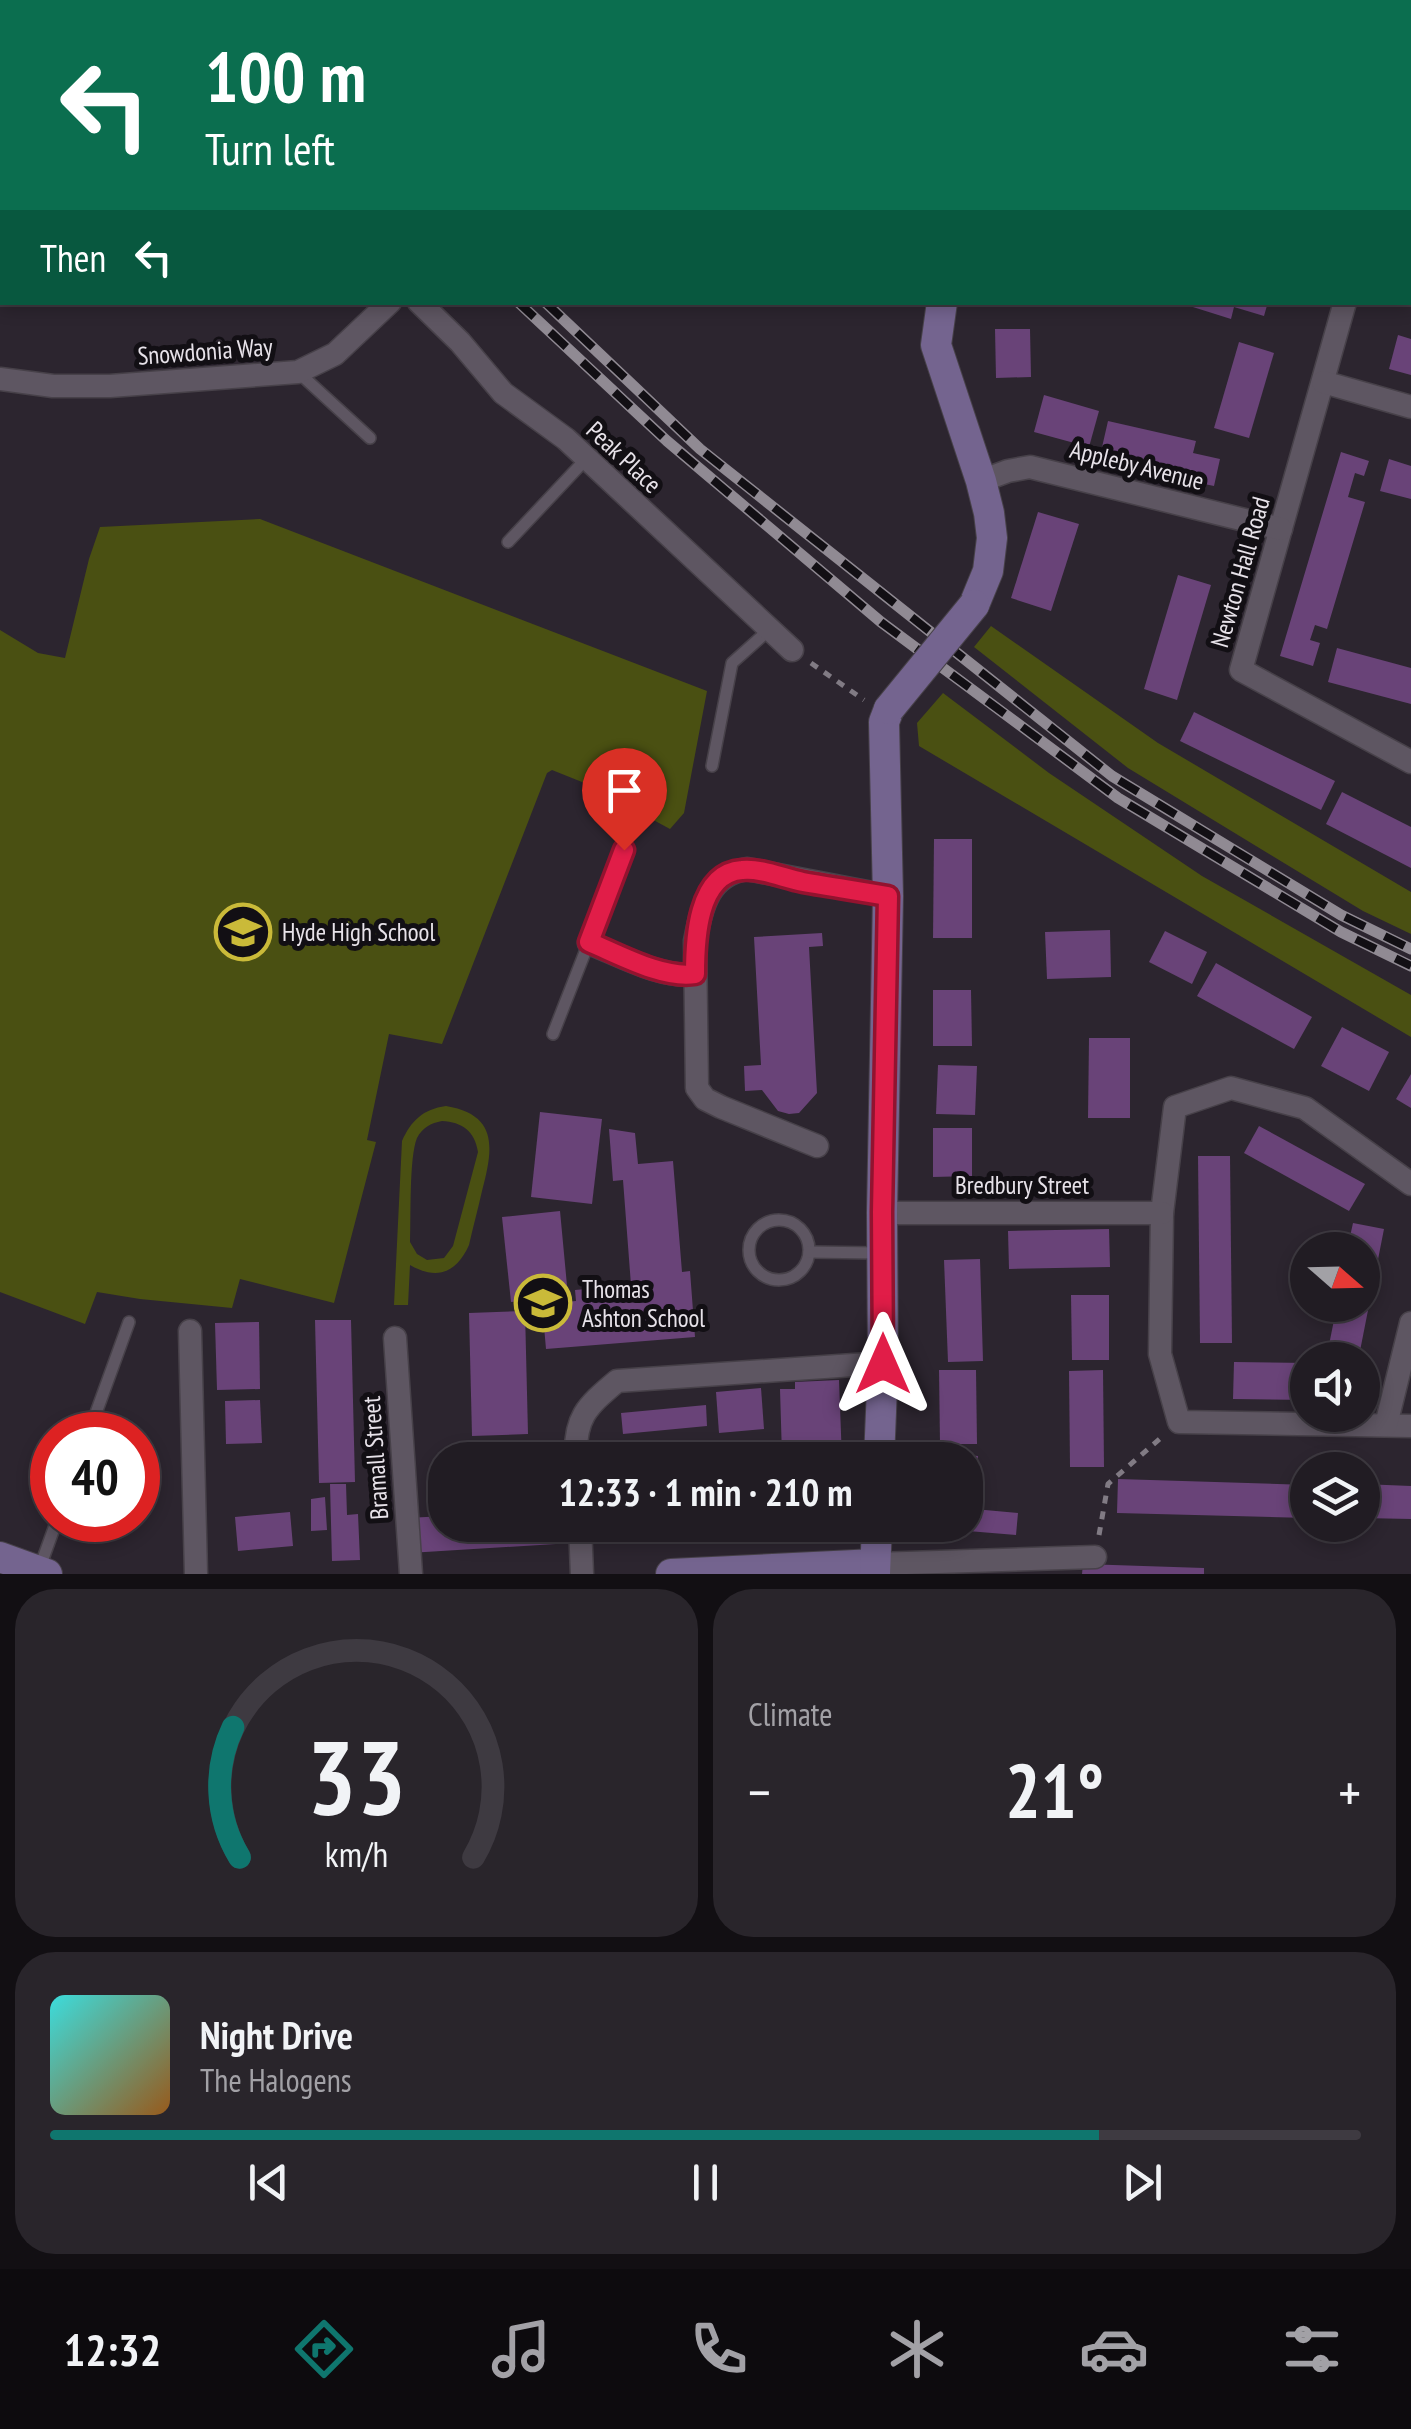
<!DOCTYPE html>
<meta charset="utf-8">
<style>
:root{--surface:#211c23;--page:#29252b;--text:#f1f3f6;--muted:#a2a1a6;--line:#3e3a41;--accent:#0f766e}
body{margin:0;font-family:"PT Sans Narrow",sans-serif;background:var(--page);color:var(--text);height:100vh;display:flex;flex-direction:column;font-size:38px;white-space:nowrap}
*{box-sizing:border-box;margin:0}
p{font-size:32px;color:var(--muted)}
.icon{flex:none;width:55px;height:55px;fill:none;stroke:currentColor;stroke-width:2;stroke-linecap:round;stroke-linejoin:round}
.map{position:relative;height:1574px;overflow:hidden}
.panel{display:flex;flex-direction:column;gap:15px;padding:15px;background:#120f13;flex:1}
.panel>*{flex:none}
.top-card{position:absolute;left:0px;top:0px;width:1412px;height:305px;box-shadow:0 5px 15px #0003,0 0 0 2px var(--line);background:#0b6e4f;color:#fff;overflow:hidden}
.needle{width:65px;rotate:110deg}
.controls{position:absolute;left:1290px;top:1232px;display:grid;gap:20px}
.controls a{display:grid;place-items:center;width:90px;height:90px;border-radius:50%;background:var(--surface);box-shadow:0 5px 15px #0003,0 0 0 2px var(--line);font-size:50px}
.speed{position:absolute;left:30px;top:1412px;display:flex;gap:20px;font-size:50px;font-weight:700;text-align:center}
.speed>*{display:grid;place-content:center;width:130px;height:130px;border-radius:50%;background:var(--surface);box-shadow:0 5px 15px #0003,0 0 0 2px var(--line);line-height:1}
.speed .limit{border:15px solid #d22;background:#fff;color:#111}
.pin{position:absolute;display:grid;place-items:center;width:85px;height:85px;color:#fff;margin:-102px -42px;border-radius:50% 50% 50% 0;rotate:-45deg;box-shadow:0 0 10px #0007}
.pin .icon{rotate:45deg}
.me{position:absolute;width:110px;margin:-55px;rotate:0deg;stroke-linejoin:round;filter:drop-shadow(0 0 8px #0008)}
.turn{display:flex;align-items:center;gap:35px;height:210px;padding:0 40px;font-size:45px}
.turn .icon{width:130px;height:130px;stroke-width:2.5}
.turn b{display:block;font-size:70px;line-height:85px}
.then{display:flex;align-items:center;height:95px;padding:0 40px;background:#0003;gap:20px;font-size:38px}
.big{font-size:75px;font-weight:700;line-height:1.1}
.panel .tile{flex:1;display:flex;flex-direction:column;justify-content:center;gap:15px;min-width:0;padding:0 35px;border-radius:40px;background:var(--page)}
.panel .dial{align-items:center;gap:0}
.dial svg{height:260px;overflow:visible;fill:none;stroke:var(--line);stroke-width:7;stroke-linecap:round;text-anchor:middle}
.dial text{fill:var(--text);stroke:none}
.song{display:flex;align-items:center;gap:30px}
.cover{width:120px;height:120px;border-radius:15px;background:linear-gradient(135deg,hsl(180 70% 55%),hsl(30 70% 35%))}
.played{height:10px;border-radius:5px;background:linear-gradient(90deg,var(--accent) 80%,var(--line) 80%)}
.keys{display:flex;justify-content:space-around;direction:ltr}
.heat{display:flex;justify-content:space-between;align-items:center;font-size:55px;direction:ltr}
.panel .tiles{flex:1;display:grid;gap:15px;grid-template-columns:1fr 1fr}
.tile:last-child{grid-column:span 2}
.trip{position:absolute;left:428px;top:1442px;width:555px;height:100px;border-radius:40px;background:var(--surface);box-shadow:0 5px 15px #0003,0 0 0 2px var(--line);font-weight:700;line-height:100px;text-align:center}
.dock{display:flex;height:160px;justify-content:space-around;align-items:center;background:#0d0b0e;color:var(--muted)}
.dock .icon{width:70px;height:70px}
.dock .active{color:var(--accent)}
.dock b{font-size:45px;color:var(--text)}
.map>svg:first-child{display:block}
.green{fill:#4a5012;fill-rule:evenodd}
.building{fill:#694378}
.lines{fill:none;stroke-linecap:round;stroke-linejoin:round}
.lane-casing{stroke:#474149;stroke-width:14}
.street-casing{stroke:#474149;stroke-width:25}
.secondary-casing{stroke:#474149;stroke-width:32}
.path{stroke:#817b84;stroke-width:5;stroke-dasharray:8 8;stroke-linecap:butt}
.lane{stroke:#5e5662;stroke-width:11}
.street{stroke:#5e5662;stroke-width:22}
.secondary{stroke:#74648f;stroke-width:30}
.rail-casing{stroke:#908a93;stroke-width:11}
.rail{stroke:#120f14;stroke-width:8;stroke-dasharray:22;stroke-linecap:butt}
.secondary-bridge-casing{stroke:#474149;stroke-width:32;stroke-linecap:butt}
.secondary-bridge{stroke:#74648f;stroke-width:30}
.route-casing{stroke:#92132f;stroke-width:25}
.route{stroke:#e11d48;stroke-width:18}
.labels{text-anchor:middle;stroke-width:10;stroke-linejoin:round;paint-order:stroke}
.street-label{font-size:25px;fill:#e7e2e9;stroke:#120f14}
.poi-label{font-size:25px;fill:#e7e2e9;stroke:#120f14;text-anchor:start}
</style>
<div class="map">
<svg width="1411" height="1574" viewBox="0 0 1411 1574">
<rect width="100%" height="100%" fill="#2c252f"/>
<!-- green -->
<g class="green">
<polygon points="260,519 707,691 684,813 670,829 587,784 552,770 547,773 442,1044 389,1034 367,1140 376,1142 334,1303 240,1279 232,1308 140,1299 97,1292 85,1324 0,1292 0,630 38,653 65,658 89,559 100,527"/>
<polygon points="991,626 1158,743 1411,892 1411,934 1363,911 1128,768 974,647"/>
<polygon points="943,693 1049,773 1202,876 1411,995 1411,1037 919,746 917,723"/>
<path d="M446,1106C499,1115 493,1149 482,1191C478,1209 473,1227 469,1245C456,1274 436,1280 410,1265L408,1305H394L402,1141C411,1121 423,1109 446,1106ZM442,1121C462,1122 475,1131 478,1152L453,1246L444,1258L427,1260L417,1254L410,1242C411,1219 409,1157 417,1138C422,1128 431,1123 442,1121Z"/>
</g>
<!-- building -->
<g class="building">
<polygon points="1177,302 1268,302 1264,316 1234,307 1231,319"/>
<polygon points="995,329 1030,329 1031,377 996,378"/>
<polygon points="1398,335 1411,339 1411,375 1389,369"/>
<polygon points="1239,342 1274,353 1249,438 1214,428"/>
<polygon points="1044,395 1099,411 1089,447 1034,432"/>
<polygon points="1108,421 1196,441 1193,453 1220,459 1214,486 1180,479 1181,475 1100,456"/>
<polygon points="1341,452 1369,461 1364,476 1355,473 1348,497 1365,502 1327,629 1315,625 1310,640 1320,643 1313,666 1280,656"/>
<polygon points="1389,459 1411,466 1411,499 1380,491"/>
<polygon points="1038,512 1079,524 1051,611 1011,598"/>
<polygon points="1178,575 1211,585 1177,700 1144,689"/>
<polygon points="1337,648 1411,668 1411,704 1328,682"/>
<polygon points="1194,712 1335,781 1321,810 1180,741"/>
<polygon points="1342,792 1411,827 1411,868 1326,824"/>
<polygon points="934,839 972,839 972,938 933,938"/>
<polygon points="1110,930 1111,977 1047,979 1045,932"/>
<polygon points="1165,931 1207,952 1192,984 1149,962"/>
<polygon points="822,933 823,946 809,947 817,1093 799,1113 789,1114 778,1111 762,1090 745,1091 744,1066 761,1065 754,937"/>
<polygon points="1216,963 1312,1017 1294,1049 1197,996"/>
<polygon points="933,990 971,990 972,1046 933,1046"/>
<polygon points="1342,1027 1389,1052 1369,1091 1321,1066"/>
<polygon points="1089,1038 1130,1038 1130,1118 1088,1118"/>
<polygon points="938,1065 977,1066 975,1115 936,1114"/>
<polygon points="1411,1074 1411,1108 1396,1099"/>
<polygon points="540,1112 602,1119 592,1204 531,1197"/>
<polygon points="1259,1126 1365,1184 1349,1211 1244,1153"/>
<polygon points="933,1128 972,1128 972,1176 933,1177"/>
<polygon points="609,1129 635,1133 638,1164 673,1161 682,1272 690,1271 695,1337 546,1349 542,1304 576,1301 575,1290 631,1285 623,1180 613,1181"/>
<polygon points="1198,1156 1230,1156 1232,1343 1200,1343"/>
<polygon points="560,1211 568,1296 511,1302 502,1217"/>
<polygon points="1353,1223 1384,1229 1360,1351 1329,1345 1337,1305 1362,1305 1362,1250 1347,1250"/>
<polygon points="1109,1229 1110,1267 1009,1269 1008,1231"/>
<polygon points="980,1259 983,1361 948,1362 944,1260"/>
<polygon points="1071,1295 1109,1295 1109,1360 1072,1360"/>
<polygon points="525,1311 528,1434 472,1436 469,1313"/>
<polygon points="315,1320 351,1320 355,1482 319,1483"/>
<polygon points="259,1322 260,1389 217,1390 215,1323"/>
<polygon points="1234,1362 1308,1363 1308,1400 1233,1399"/>
<polygon points="939,1370 976,1370 977,1444 940,1444"/>
<polygon points="1103,1370 1104,1467 1070,1467 1069,1371"/>
<polygon points="839,1380 842,1460 801,1460 801,1456 782,1456 780,1389 795,1389 795,1382"/>
<polygon points="761,1388 764,1429 719,1433 716,1392"/>
<polygon points="260,1400 262,1443 226,1444 225,1401"/>
<polygon points="706,1405 707,1426 623,1434 621,1413"/>
<polygon points="933,1452 978,1456 974,1509 1018,1513 1016,1535 932,1528 932,1525 965,1525 965,1460 932,1460"/>
<polygon points="1118,1479 1308,1485 1307,1518 1117,1513"/>
<polygon points="330,1484 346,1484 347,1515 358,1514 360,1560 332,1561"/>
<polygon points="1362,1484 1411,1486 1411,1519 1362,1518"/>
<polygon points="325,1497 327,1530 311,1531 311,1499"/>
<polygon points="290,1512 293,1546 238,1551 235,1517"/>
<polygon points="445,1516 445,1525 555,1525 556,1544 409,1553 407,1518"/>
<polygon points="606,1525 760,1525 760,1528 607,1538"/>
<polygon points="1083,1564 1204,1568 1204,1574 1082,1574"/>
</g>
<g class="lines">
<!-- lane casing -->
<g class="lane-casing">
<g id="lane">
<polyline points="298,372 370,438"/>
<polyline points="508,542 586,459"/>
<polyline points="712,766 732,663 769,630"/>
<polyline points="553,1034 625,850"/>
<circle cx="779" cy="1250" r="30"/>
<polyline points="809,1252 878,1253"/>
<polyline points="88,1435 129,1322"/>
<polyline points="40,1567 57,1520"/>
</g>
</g>
<!-- street casing -->
<g class="street-casing">
<g id="street">
<polyline points="1410,152 1411,153"/>
<polyline points="0,168 2,162"/>
<polyline points="419,302 460,342 503,393 566,439 792,650"/>
<polyline points="1345,302 1241,670 1411,762"/>
<polyline points="0,379 53,386 110,386 298,372 335,354 390,302"/>
<polyline points="1323,382 1411,407"/>
<polyline points="981,481 1008,471 1030,467 1281,529"/>
<path d="M589,943C620,955 662,979 695,974"/>
<path d="M817,1146L721,1107L705,1099L697,1088L695,941C702,907 708,875 747,869L888,896"/>
<polyline points="1411,1184 1305,1108 1231,1088 1175,1107 1162,1213 1160,1354 1179,1422 1411,1426"/>
<polyline points="882,1213 1162,1213"/>
<polyline points="190,1331 196,1574"/>
<polyline points="395,1338 411,1574"/>
<polyline points="1386,1425 1411,1323"/>
<path d="M576,1460C574,1418 586,1407 617,1381L883,1363"/>
<polyline points="580,1525 582,1574"/>
<polyline points="875,1564 1095,1557"/>
</g>
</g>
<!-- secondary casing -->
<g class="secondary-casing">
<g id="secondary">
<polyline points="962,0 962,2"/>
<polyline points="942,302 936,345 981,481 989,513 992,538 988,571 974,605"/>
<polyline points="879,1460 883,1363 882,1213 888,896 884,722 889,709"/>
<polyline points="0,1557 47,1574"/>
<polyline points="671,1574 875,1564"/>
<polyline points="875,1574 877,1525"/>
</g>
</g>
<!-- path -->
<g class="path">
<polyline points="41,0 42,2"/>
<polyline points="811,663 864,700"/>
<polyline points="1099,1535 1108,1484 1162,1437"/>
</g>
<!-- lane -->
<use href="#lane" class="lane"/>
<!-- street -->
<use href="#street" class="street"/>
<!-- secondary -->
<use href="#secondary" class="secondary"/>
<!-- rail casing -->
<g class="rail-casing">
<g id="rail">
<polyline points="145,0 149,2"/>
<polyline points="172,0 176,2"/>
<polyline points="518,302 667,441 881,622 1118,798 1341,932 1411,966"/>
<polyline points="545,302 700,449 1112,776 1341,915 1411,949"/>
</g>
</g>
<!-- rail -->
<use href="#rail" class="rail"/>
<!-- secondary-bridge casing -->
<g class="secondary-bridge-casing">
<polyline id="secondary-bridge" points="889,709 974,605"/>
</g>
<!-- secondary-bridge -->
<use href="#secondary-bridge" class="secondary-bridge"/>
</g>
<g class="lines">
<!-- route casing -->
<g class="route-casing">
<path id="route" d="M624,850L589,942C620,955 663,979 695,974C695,941 697,873 742,870C761,868 783,878 803,882C831,887 859,891 888,896L882,1212L883,1364"/>
</g>
<!-- route -->
<use href="#route" class="route"/>
</g>
<!-- icons -->
<defs>
<g id="school-ring" transform="scale(2.875)"><circle r="9.5" fill="#120f14" stroke="#caba39" stroke-width="1.5"/><path d="M0-5L7-2L0 1L-7-2ZM-4 1L0 2.5L4 1V4Q0 6-4 4Z" fill="#caba39"/></g>
</defs>
<g fill-rule="evenodd">
<use href="#school-ring" x="243" y="932"/>
<use href="#school-ring" x="543" y="1303"/>
</g>
<g class="labels">
<!-- street labels -->
<g class="street-label">
<text transform="translate(205 351) rotate(-4)" y="9">Snowdonia Way</text>
<text transform="translate(624 457) rotate(43)" y="9">Peak Place</text>
<text transform="translate(1137 465) rotate(14)" y="9">Appleby Avenue</text>
<text transform="translate(1240 572) rotate(-74)" y="9">Newton Hall Road</text>
<text x="1022" y="1194">Bredbury Street</text>
<text transform="translate(375 1458) rotate(-94)" y="9">Bramall Street</text>
</g>
<!-- poi labels -->
<g class="poi-label">
<text x="282" y="941">Hyde High School</text>
<text x="582" y="1298">Thomas<tspan x="582" dy="29">Ashton School</tspan></text>
</g>
</g>
</svg>
<div class="controls">
<a><svg class="needle" viewBox="-14 -14 28 28"><path d="M0-13l5 13h-10z" fill="#e53935"/><path d="M0 13l5-13h-10z" fill="#a2a1a6"/></svg></a>
<a><svg class="icon" aria-label="sound" viewBox="0 0 24 24"><path d="M4 9h4l5-4v14l-5-4H4zM17 9q2 3 0 6"/></svg></a>
<a><svg class="icon" aria-label="layers" viewBox="0 0 24 24"><path d="M12 4l9 5-9 5-9-5zM3 14l9 5 9-5"/></svg></a>
</div>
<div class="speed"><div class="limit">40</div></div>
<div class="pin" style="left:624px;top:850px;background:#d93025"><svg class="icon" aria-label="arrive" viewBox="0 0 24 24"><path d="M6 21V4h12l-3 4 3 4H6"/></svg></div>
<svg class="me" style="left:883px;top:1364px" viewBox="-20 -20 40 40"><path d="M0-17L14 15 0 8-14 15z" fill="#e11d48" stroke="#fff" stroke-width="4"/></svg>
<div class="trip">12:33 · 1 min · 210 m</div>
<div class="top-card">
<div class="turn"><svg class="icon" aria-label="left" viewBox="0 0 24 24"><path d="M17 20v-9H6M10 6l-5 5 5 5"/></svg><div><b>100 m</b>Turn left</div></div>
<div class="then">Then<svg class="icon" aria-label="left" viewBox="0 0 24 24"><path d="M17 20v-9H6M10 6l-5 5 5 5"/></svg></div>
</div>
</div>
<section class="panel">
<div class="tiles">
<div class="tile dial"><svg viewBox="0 0 100 80">
<path d="M14 69A42 42 0 1 1 86 69"/>
<path d="M14 69A42 42 0 0 1 12 29" stroke="#0f766e"/>
<text x="50" y="56" font-size="32" font-weight="700">33</text>
<text x="50" y="72" font-size="11">km/h</text>
</svg></div>
<div class="tile"><p>Climate</p>
<div class="heat"><a>−</a><b class="big">21°</b><a>+</a></div>
</div>
<div class="tile">
<div class="song"><i class="cover"></i><div><b>Night Drive</b><p>The Halogens</p></div></div>
<div class="played"></div>
<div class="keys"><svg class="icon" aria-label="previous" viewBox="0 0 24 24"><path d="M18 5L8 12l10 7zM5 5v14"/></svg><svg class="icon" aria-label="pause" viewBox="0 0 24 24"><path d="M8 5v14M16 5v14"/></svg><svg class="icon" aria-label="next" viewBox="0 0 24 24"><path d="M6 5l10 7-10 7zM19 5v14"/></svg></div>
</div>
</div>
</section>
<nav class="dock">
<b>12:32</b>
<svg class="icon active" aria-label="directions" viewBox="0 0 24 24"><path d="M12 3l9 9-9 9-9-9zM9 14v-3h6M13 9l2 2-2 2"/></svg>
<svg class="icon" aria-label="music" viewBox="0 0 24 24"><path d="M9 18V5l10-2v13"/><circle cx="6" cy="18" r="3"/><circle cx="16" cy="16" r="3"/></svg>
<svg class="icon" aria-label="phone" viewBox="0 0 24 24"><path d="M5 4h4l2 5-3 2q2 4 5 5l2-3 5 2v4C11 20 4 13 5 4z"/></svg>
<svg class="icon" aria-label="climate" viewBox="0 0 24 24"><path d="M12 3v18M4 7l16 10M4 17L20 7"/></svg>
<svg class="icon" aria-label="car" viewBox="0 0 24 24"><path d="M5 17H2v-5l4-1 3-4h7l3 4 3 1v5h-3M9 17h6M6 11h13"/><circle cx="7" cy="17" r="2"/><circle cx="17" cy="17" r="2"/></svg>
<svg class="icon" aria-label="filters" viewBox="0 0 24 24"><path d="M4 7h16M4 17h16"/><circle cx="9" cy="7" r="2"/><circle cx="15" cy="17" r="2"/></svg>
</nav>
